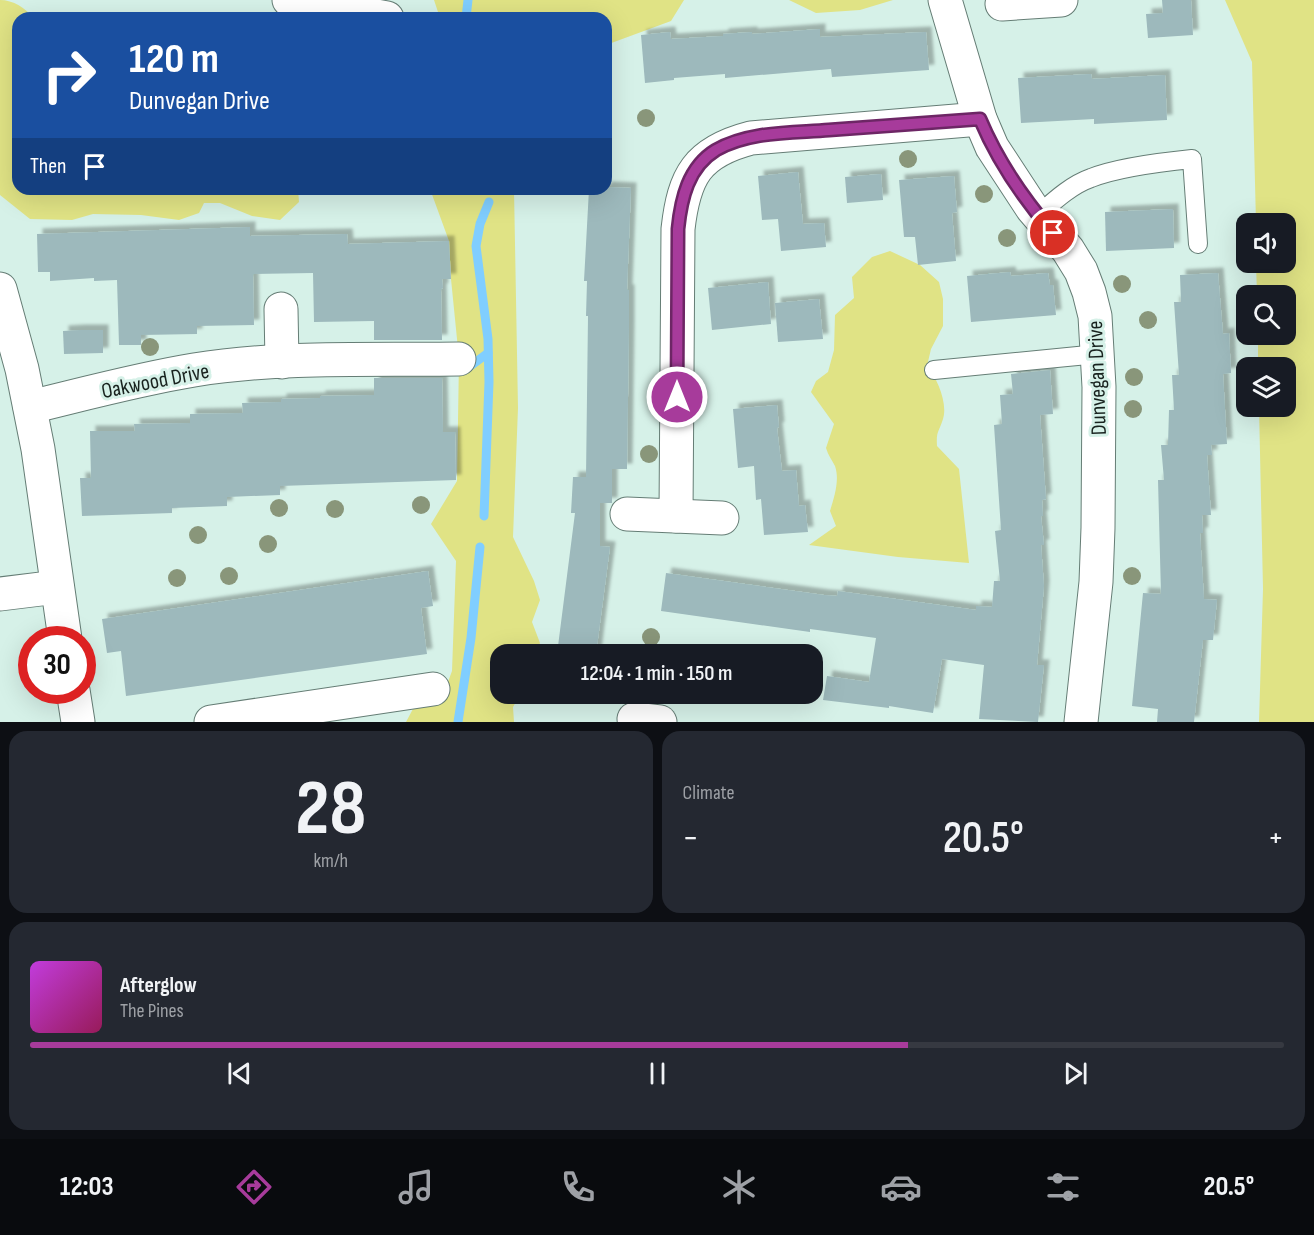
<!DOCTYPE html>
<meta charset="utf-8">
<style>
:root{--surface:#171b24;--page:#242831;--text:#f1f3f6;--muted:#9ea1a6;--line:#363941;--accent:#a73b9b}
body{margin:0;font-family:"Sofia Sans Condensed",sans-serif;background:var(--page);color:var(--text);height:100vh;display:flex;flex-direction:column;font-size:22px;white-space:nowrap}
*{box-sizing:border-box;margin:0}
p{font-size:20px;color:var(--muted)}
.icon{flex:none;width:33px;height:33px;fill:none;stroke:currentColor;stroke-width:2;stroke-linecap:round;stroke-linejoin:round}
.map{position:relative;height:722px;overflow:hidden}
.details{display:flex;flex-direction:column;gap:9px;padding:9px;background:#0d0f14;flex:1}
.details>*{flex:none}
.top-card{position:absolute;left:12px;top:12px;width:600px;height:183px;border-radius:18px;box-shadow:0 6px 24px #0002;background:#1a4fa0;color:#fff;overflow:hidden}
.controls{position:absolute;left:1236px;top:213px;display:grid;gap:12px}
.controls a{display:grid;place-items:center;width:60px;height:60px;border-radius:12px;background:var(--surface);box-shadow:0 6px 24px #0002;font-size:30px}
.speed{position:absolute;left:18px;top:626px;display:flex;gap:12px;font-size:30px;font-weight:700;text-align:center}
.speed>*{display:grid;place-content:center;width:78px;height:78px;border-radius:50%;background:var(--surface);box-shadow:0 6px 24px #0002;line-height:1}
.speed .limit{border:9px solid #d22;background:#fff;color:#111}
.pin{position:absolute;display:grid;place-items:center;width:51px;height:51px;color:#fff;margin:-26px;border:3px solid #fff;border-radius:50%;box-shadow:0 2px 6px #0007}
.me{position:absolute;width:66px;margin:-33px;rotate:0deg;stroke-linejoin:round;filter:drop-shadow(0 0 4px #0008)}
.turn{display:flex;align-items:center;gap:21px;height:126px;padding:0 18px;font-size:27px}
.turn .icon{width:78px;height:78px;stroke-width:2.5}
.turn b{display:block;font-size:42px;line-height:51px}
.then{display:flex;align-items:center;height:57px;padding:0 18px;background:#0003;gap:12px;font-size:22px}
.big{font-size:45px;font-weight:600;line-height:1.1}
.details .widget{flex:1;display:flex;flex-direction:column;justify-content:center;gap:9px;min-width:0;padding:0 21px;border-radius:18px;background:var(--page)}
.details .dial{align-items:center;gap:0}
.dial b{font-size:78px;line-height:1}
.song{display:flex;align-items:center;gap:18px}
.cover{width:72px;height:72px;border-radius:9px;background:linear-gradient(135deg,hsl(290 70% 55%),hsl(330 70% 35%))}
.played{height:6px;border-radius:3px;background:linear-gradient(90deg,var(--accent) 70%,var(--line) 70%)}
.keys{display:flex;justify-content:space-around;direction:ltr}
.heat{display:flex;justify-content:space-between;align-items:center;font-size:33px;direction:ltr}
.details .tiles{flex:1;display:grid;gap:9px;grid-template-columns:1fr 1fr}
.widget:last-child{grid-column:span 2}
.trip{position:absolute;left:490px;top:644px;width:333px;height:60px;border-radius:18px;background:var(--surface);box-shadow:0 6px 24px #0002;font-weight:600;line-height:60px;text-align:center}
.tabs{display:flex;height:96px;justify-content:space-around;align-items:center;background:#090b0e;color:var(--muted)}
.tabs .icon{width:42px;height:42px}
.tabs .current{color:var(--accent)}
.tabs b{font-size:27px;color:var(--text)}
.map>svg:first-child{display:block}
.green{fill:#e0e385}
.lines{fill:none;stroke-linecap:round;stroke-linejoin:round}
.stream{stroke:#80ceff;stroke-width:9}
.building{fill:#9db9bc;filter:url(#shadow)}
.lane-casing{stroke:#657d75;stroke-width:20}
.street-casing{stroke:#657d75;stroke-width:35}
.lane{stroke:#fff;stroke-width:18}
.street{stroke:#fff;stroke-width:33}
.tree{fill:#89967a}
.route-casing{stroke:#6d2665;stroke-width:15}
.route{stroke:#a73b9b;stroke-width:10}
.labels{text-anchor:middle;stroke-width:6;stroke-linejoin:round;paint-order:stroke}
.street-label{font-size:22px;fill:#18221e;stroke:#d6f1e8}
</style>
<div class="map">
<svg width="1314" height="722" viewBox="0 0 1314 722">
<defs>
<filter id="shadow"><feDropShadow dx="5.5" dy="-5.5" stdDeviation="1.5" flood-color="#0004"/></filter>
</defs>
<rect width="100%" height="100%" fill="#d6f1e8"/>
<!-- green -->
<g class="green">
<path d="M0,0C13,0 26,8 33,18H18V189H298L299,202L280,220L252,216L220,203H204L199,213L179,220L141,215L93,214L72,220L30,219L0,195Z"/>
<polygon points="434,0 684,0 671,21 606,45 606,18 440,18"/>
<polygon points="789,0 893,0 860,10 816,13"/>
<polygon points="1225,0 1314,0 1314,722 1259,722 1263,589 1259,407 1286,406 1286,368 1258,367 1258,335 1286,334 1286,296 1257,295 1256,263 1286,262 1286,224 1256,223 1252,62"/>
<polygon points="430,189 514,189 518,408 513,537 534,581 540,600 532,622 540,643 535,654 501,654 501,693 521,693 513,707 514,722 406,722 414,707 442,698 452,671 456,561 431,524 457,481 459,359 451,279 449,241"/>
<path d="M890,251L920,265L939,282L943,299V326L931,349L927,366C937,378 948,403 943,419C939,432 936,431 937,446L959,469L969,563L898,557L809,545L836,526L830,511C834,498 840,480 835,466C832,460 828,455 826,448L834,424L811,392L816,381L828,372L834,350L835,315L854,298L852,277L872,257Z"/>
</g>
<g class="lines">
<!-- stream -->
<g class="stream">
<polyline points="466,18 468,0"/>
<polyline points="465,370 488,353"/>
<polyline points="484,516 489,382 488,339 476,246 480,224 489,202"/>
<polyline points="458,722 471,638 480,547"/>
</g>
</g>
<!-- building -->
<g class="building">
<polygon points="1162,0 1191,0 1193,35 1148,38 1146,14 1163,13"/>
<polygon points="820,29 820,37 926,32 929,70 832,77 831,69 725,78 725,74 674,78 674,80 645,83 641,35 670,32 671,39 723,36 723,34 752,32 752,34"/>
<polygon points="1091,74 1092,79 1165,75 1167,120 1094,124 1094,119 1021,123 1018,78"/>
<polygon points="798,172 803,224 824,223 826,247 781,251 778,219 762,220 758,176"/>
<polygon points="881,174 883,200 847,203 845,177"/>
<polygon points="954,176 957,212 952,213 956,261 918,265 915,237 904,237 899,180"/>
<polygon points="606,187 631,188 627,290 629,290 629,326 627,469 612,469 612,503 600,503 600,546 610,547 596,654 557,654 575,513 571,513 573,477 586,477 588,316 586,316 587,281 584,281 589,189 606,189"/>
<polygon points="1173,209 1174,248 1106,251 1105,212"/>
<polygon points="250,227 250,236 347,234 348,244 449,241 451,279 442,279 443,288 441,289 442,340 374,340 374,321 314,322 313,273 253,274 254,325 197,326 197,334 141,335 141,345 119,345 117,280 94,281 94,278 50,281 50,272 38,272 37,234"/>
<polygon points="1010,272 1011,276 1048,273 1050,285 1053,285 1056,315 971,322 967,276"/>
<polygon points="1218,273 1223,334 1229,333 1231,373 1223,374 1227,444 1211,445 1212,455 1207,455 1211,515 1202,515 1203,533 1200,533 1204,599 1217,600 1213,640 1203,640 1194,722 1157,722 1158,709 1132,706 1143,593 1161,594 1158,480 1164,480 1161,445 1168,445 1169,410 1174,410 1172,375 1179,375 1174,302 1181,302 1180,275"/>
<polygon points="768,282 771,324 712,330 708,288"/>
<polygon points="819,299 823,339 778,342 775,303"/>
<polygon points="80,330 103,330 103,353 64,354 63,331"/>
<polygon points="1050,370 1053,414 1040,415 1046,499 1042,500 1043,516 1041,516 1044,545 1041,545 1044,586 1037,665 1044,665 1038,722 979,719 984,665 942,659 933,713 889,706 889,708 823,700 827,676 869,682 876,638 810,629 810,632 661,611 666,573 824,595 837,596 838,591 976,610 976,606 992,607 994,581 1000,581 995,531 1001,530 994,425 1002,424 1000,395 1013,394 1011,374"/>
<polygon points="374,378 442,378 443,432 455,432 456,480 280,486 280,495 227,497 227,506 172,508 172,513 82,516 80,478 91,478 90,431 135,431 134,424 190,423 190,414 243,413 242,403 281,402 281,399 320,398 320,396 374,395"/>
<polygon points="777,405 779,427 777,428 782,471 796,470 799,506 805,505 808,532 764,535 761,499 756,500 754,466 738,468 733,409"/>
<polygon points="428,571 433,606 421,608 427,654 126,696 121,651 107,653 102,619"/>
</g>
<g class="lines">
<!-- lane casing -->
<g class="lane-casing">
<g id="lane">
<path d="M1038,215C1054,201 1071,185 1091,178C1119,167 1162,162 1192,159L1198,244"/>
<polyline points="934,370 1098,354"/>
</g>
</g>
<!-- street casing -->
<g class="street-casing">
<g id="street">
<polyline points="289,0 387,18"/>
<polyline points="945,0 980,119 992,147 1032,208 1068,250 1081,271 1089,292 1095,316 1099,387 1098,528 1096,582 1081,722"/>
<polyline points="1002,4 1061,0"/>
<polyline points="0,289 22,369 38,449 65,639"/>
<polyline points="281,309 282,362"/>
<path d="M30,407C84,394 139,379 194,370C281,356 371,360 459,359"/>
<polyline points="627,514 722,518"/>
<path d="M676,516L678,229C684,176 697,152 751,138L980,119"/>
<polyline points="0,594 57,587"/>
<polyline points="73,690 78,722"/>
<polyline points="634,719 660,722"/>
<polyline points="211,722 433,689"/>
</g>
</g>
<!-- lane -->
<use href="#lane" class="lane"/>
<!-- street -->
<use href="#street" class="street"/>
</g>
<!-- trees -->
<g class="tree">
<circle cx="646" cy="118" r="9"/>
<circle cx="908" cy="159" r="9"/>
<circle cx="984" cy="194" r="9"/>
<circle cx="1007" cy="238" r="9"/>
<circle cx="1122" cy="284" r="9"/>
<circle cx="1148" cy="320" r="9"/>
<circle cx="150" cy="347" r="9"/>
<circle cx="1134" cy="377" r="9"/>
<circle cx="1133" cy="409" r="9"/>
<circle cx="649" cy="454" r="9"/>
<circle cx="421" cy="505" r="9"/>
<circle cx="279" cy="508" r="9"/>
<circle cx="335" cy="509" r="9"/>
<circle cx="198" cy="535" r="9"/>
<circle cx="268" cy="544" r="9"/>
<circle cx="229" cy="576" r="9"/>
<circle cx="1132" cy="576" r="9"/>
<circle cx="177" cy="578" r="9"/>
<circle cx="651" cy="637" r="9"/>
</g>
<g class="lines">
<!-- route casing -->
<g class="route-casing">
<path id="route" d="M677,397L678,229C681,199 688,167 716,150C749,131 792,133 829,130C879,126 929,123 980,119C998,162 1023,198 1053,233"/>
</g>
<!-- route -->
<use href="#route" class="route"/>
</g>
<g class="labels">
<!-- street labels -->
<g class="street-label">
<text transform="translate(1096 378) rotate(-92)" y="8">Dunvegan Drive</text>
<text transform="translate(155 380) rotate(-11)" y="8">Oakwood Drive</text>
</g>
</g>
</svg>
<div class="controls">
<a><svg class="icon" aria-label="sound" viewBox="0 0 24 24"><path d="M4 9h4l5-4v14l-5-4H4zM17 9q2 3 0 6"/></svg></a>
<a><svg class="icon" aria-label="search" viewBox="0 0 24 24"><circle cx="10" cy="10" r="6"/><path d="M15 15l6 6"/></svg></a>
<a><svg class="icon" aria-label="layers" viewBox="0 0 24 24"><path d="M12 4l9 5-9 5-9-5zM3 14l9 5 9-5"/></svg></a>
</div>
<div class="speed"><div class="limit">30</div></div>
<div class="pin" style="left:1053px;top:233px;background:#d93025"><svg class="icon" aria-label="arrive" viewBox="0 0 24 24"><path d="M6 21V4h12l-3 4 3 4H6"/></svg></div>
<svg class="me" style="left:677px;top:397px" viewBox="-20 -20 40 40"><circle r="17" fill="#a73b9b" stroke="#fff" stroke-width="3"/><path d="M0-11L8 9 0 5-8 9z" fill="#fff"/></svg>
<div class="trip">12:04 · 1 min · 150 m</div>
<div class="top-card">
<div class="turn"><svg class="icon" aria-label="right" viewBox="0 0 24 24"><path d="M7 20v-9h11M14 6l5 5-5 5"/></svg><div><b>120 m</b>Dunvegan Drive</div></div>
<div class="then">Then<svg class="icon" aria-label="arrive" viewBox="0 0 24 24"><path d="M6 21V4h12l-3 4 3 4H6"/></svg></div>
</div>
</div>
<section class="details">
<div class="tiles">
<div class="widget dial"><b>28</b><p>km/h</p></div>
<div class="widget"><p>Climate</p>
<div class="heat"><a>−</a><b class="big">20.5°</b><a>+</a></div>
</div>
<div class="widget">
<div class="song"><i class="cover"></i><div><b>Afterglow</b><p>The Pines</p></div></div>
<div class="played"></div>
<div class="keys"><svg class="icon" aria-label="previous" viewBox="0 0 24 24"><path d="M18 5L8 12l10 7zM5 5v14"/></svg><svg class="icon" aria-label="pause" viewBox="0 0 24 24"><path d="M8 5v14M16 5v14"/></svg><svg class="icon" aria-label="next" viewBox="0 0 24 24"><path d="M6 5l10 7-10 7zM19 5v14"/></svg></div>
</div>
</div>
</section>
<nav class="tabs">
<b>12:03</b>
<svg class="icon current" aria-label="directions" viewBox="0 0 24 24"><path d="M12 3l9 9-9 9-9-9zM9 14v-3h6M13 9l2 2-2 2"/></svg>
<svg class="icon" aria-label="music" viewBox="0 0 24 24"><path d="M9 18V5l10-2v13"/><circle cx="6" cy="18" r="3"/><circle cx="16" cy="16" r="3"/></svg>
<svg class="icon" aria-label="phone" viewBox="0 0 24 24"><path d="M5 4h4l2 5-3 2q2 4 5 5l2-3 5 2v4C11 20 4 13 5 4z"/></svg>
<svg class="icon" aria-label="climate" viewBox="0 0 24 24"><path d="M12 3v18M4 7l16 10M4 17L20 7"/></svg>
<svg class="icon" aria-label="car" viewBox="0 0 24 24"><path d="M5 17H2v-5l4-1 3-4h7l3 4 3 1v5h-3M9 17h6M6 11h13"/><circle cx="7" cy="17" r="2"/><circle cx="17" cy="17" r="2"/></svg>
<svg class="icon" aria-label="filters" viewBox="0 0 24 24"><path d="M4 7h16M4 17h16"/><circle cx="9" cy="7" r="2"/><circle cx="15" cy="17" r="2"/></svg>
<b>20.5°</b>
</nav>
